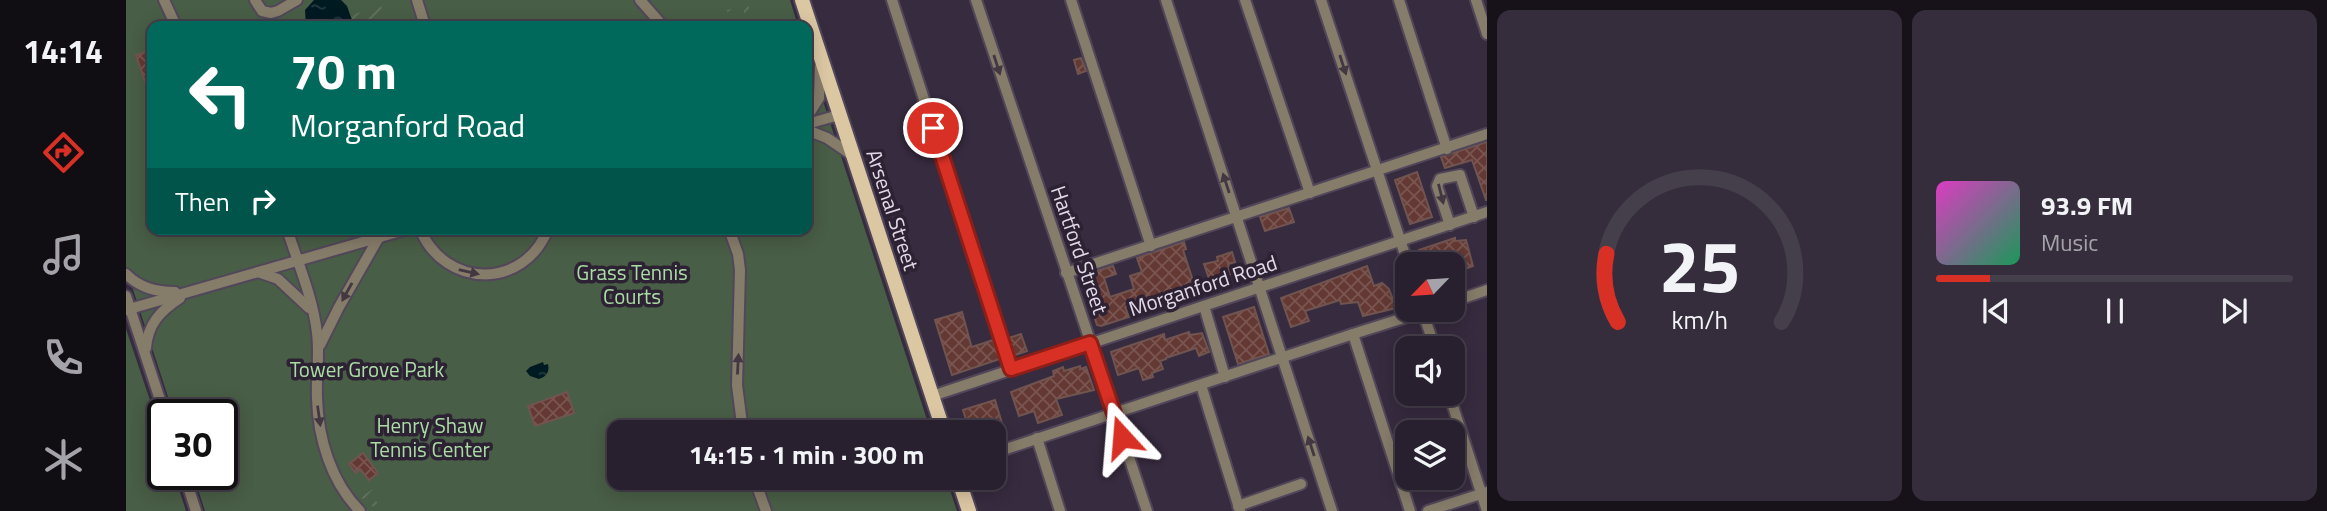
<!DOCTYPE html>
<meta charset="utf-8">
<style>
:root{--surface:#29202f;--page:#352d3b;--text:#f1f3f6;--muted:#a5a3aa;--line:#453e4b;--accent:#d93025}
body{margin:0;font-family:"Titillium Web",sans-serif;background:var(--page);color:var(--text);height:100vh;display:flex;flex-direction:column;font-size:26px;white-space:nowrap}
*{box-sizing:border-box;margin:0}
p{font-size:23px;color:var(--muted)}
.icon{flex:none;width:38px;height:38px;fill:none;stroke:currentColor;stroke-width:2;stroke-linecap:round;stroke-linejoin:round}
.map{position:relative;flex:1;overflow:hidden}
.drawer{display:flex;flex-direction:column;gap:10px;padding:10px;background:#17121a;width:840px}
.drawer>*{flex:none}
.banner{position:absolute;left:21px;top:21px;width:665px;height:214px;border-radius:14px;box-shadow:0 4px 18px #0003,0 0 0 2px var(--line);background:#00695c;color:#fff;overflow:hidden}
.needle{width:46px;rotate:245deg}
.controls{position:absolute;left:1269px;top:252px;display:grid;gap:14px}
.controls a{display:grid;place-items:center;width:70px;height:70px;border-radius:14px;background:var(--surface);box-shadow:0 4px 18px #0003,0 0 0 2px var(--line);font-size:35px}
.speed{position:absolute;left:21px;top:399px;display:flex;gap:14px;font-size:35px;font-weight:700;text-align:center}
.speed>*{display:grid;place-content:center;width:91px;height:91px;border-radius:50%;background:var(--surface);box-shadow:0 4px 18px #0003,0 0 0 2px var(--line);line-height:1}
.speed .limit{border:4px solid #111;border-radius:10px;background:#fff;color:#111}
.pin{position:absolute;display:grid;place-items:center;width:60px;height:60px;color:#fff;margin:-30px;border:4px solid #fff;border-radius:50%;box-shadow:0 2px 7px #0007}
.me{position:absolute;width:77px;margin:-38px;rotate:341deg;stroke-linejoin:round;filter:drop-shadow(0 0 5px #0008)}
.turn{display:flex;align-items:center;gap:24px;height:147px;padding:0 28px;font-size:32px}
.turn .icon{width:91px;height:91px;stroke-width:2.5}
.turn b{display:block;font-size:49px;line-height:60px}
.then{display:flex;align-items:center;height:66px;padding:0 28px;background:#0003;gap:14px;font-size:26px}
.drawer .tile{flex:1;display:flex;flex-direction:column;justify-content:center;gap:10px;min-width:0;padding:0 24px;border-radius:14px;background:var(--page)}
.drawer .dial{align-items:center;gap:0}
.dial svg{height:182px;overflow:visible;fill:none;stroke:var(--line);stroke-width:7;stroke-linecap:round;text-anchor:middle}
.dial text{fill:var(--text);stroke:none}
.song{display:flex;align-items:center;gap:21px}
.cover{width:84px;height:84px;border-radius:10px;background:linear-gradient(135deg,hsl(310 70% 55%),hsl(150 70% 35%))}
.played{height:7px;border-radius:4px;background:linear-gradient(90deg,var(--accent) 15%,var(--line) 15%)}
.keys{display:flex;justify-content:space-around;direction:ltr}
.drawer .tiles{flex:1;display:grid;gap:10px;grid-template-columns:repeat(2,1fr)}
.trip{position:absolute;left:481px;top:420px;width:399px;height:70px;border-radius:14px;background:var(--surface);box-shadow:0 4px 18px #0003,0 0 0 2px var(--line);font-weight:700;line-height:70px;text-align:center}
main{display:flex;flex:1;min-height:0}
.tabs{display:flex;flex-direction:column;width:126px;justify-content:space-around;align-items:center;background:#100d13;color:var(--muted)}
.tabs .icon{width:49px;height:49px}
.tabs .selected{color:var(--accent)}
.tabs b{font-size:32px;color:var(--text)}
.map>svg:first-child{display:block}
.park{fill:#495e46}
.garden{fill:url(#garden-furrows)}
.water{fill:url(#water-ripples)}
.building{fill:url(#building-cross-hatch);stroke:#705450;stroke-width:2}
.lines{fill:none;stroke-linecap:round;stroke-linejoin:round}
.minor-casing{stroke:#52475a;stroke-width:14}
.major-casing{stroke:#52475a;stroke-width:18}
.minor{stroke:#867c6a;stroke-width:10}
.major{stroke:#dcc7a3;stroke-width:14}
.oneway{fill:#433842}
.route-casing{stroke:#8d1f18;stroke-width:18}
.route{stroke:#d93025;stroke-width:12}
.labels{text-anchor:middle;stroke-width:7;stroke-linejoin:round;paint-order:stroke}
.street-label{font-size:21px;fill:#e2dae7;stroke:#2d2134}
.park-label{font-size:21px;fill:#aadda4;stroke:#2d2134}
</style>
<main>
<nav class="tabs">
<b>14:14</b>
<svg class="icon selected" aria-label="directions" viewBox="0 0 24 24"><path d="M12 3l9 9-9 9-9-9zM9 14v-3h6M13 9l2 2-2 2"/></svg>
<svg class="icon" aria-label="music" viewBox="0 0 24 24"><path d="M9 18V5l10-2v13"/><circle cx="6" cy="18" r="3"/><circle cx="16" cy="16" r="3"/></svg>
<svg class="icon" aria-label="phone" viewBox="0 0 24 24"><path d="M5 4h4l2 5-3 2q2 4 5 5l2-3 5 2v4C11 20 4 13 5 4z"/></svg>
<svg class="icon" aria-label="climate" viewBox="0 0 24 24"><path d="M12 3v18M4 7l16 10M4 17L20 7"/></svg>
</nav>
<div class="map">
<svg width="1361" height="511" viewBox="0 0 1361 511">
<defs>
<pattern id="garden-furrows" width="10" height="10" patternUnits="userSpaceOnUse" patternTransform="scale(1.75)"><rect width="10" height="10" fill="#495e46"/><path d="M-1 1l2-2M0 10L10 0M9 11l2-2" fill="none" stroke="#637461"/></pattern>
<pattern id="water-ripples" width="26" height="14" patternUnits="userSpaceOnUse" patternTransform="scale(1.75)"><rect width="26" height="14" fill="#001a21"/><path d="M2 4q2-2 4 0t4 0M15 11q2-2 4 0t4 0" fill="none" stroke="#253b41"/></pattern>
<pattern id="building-cross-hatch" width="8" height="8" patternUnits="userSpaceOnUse" patternTransform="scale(1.75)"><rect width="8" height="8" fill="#643933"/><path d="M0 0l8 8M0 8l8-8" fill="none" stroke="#7a5551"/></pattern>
</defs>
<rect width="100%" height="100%" fill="#372b3f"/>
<!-- park -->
<g class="park">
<polygon points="0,0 664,0 672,26 26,26 26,229 681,229 681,52 805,432 494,432 494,478 820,478 831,511 79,511 67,474 96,474 96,415 48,415 0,268"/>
<polygon points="0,329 37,439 37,474 48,474 60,511 0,511"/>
</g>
<!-- garden -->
<g class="garden">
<polygon points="622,4 629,26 623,26 617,9 602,13 601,10"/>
<polygon points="255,6 261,26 256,26 254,20 228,26 225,15"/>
<polygon points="247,489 251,494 247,497 255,507 250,510 239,499 234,498"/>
</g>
<!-- water -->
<g class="water">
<polygon points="188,0 215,0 221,6 228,26 180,26 179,10"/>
<path d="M417,362L418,365L422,364C424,372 420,377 413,379L404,376L400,371L404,367Z"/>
</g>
<!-- building -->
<g class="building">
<polygon points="26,50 26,100 25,100 10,55"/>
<polygon points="955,58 960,71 952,74 948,60"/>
<polygon points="1361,142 1361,200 1360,200 1346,160 1319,168 1315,157"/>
<polygon points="1291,172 1306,217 1284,224 1269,180"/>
<polygon points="1163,208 1168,222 1139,231 1134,217"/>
<polygon points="1329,238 1329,241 1340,240 1347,266 1330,272 1327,264 1297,264 1293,250"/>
<polygon points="1058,242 1060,249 1057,250 1071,293 1062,296 1059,287 999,307 1003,317 975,326 971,325 955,276 987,266 990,274 978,278 984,297 1008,289 1004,276 1016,272 1011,258"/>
<polygon points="1106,252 1109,262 1102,264 1105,274 1093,280 1095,285 1086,288 1078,264 1092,261 1091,257"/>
<polygon points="1241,266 1248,286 1256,283 1263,289 1270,308 1237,316 1232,302 1215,304 1214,300 1179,311 1183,321 1165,327 1155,298"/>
<polygon points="1128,307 1143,354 1112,364 1097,317"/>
<polygon points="836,312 845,345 846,347 867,340 874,359 826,375 809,320"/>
<polygon points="1063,332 1064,335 1076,333 1083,352 1073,356 1070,348 1040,358 1040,359 1034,361 1037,369 1026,373 1027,377 1017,380 1013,368 992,375 985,352 1038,334 1039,340"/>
<polygon points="895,334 901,351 889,355 883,338"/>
<polygon points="954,366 954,369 960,367 968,390 930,399 936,415 912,423 908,411 893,416 885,392 928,376 927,371 937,367 938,371"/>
<polygon points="441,392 448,413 409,426 402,406"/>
<polygon points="869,400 881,440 868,445 868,432 844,432 837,410"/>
<polygon points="237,453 252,473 243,480 234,469 230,473 223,464"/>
</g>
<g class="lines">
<!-- minor casing -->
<g class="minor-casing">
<g id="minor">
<polyline points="38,0 50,26"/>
<polyline points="129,0 136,11 145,13 152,11 171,0"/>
<polyline points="291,0 299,26"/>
<polyline points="514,0 537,26"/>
<polyline points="766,0 885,369"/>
<polyline points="850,0 1021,511"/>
<polyline points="945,0 1025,246"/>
<polyline points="1040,0 1206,511"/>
<polyline points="1119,0 1184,193"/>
<polyline points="1195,0 1282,264"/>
<polyline points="1273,0 1321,149"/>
<polyline points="1350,0 1361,34"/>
<polyline points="681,117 693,98 694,67"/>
<polyline points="681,124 713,115"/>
<polyline points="681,130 701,138 726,155"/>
<polyline points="1324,225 1311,186 1314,179 1334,175 1348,217"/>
<path d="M161,229C172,263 187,298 191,333C194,355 190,376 191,398C192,438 205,482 234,511"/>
<path d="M294,229C319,289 398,290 422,229"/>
<polyline points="603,229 612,254 614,270 611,385 617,432"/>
<polyline points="132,272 152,279 183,308"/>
<polyline points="940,273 1361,134"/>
<path d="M0,274C14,288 30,292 49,292"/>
<polyline points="0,296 39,415"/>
<polyline points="1326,302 1361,290"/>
<polyline points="1078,306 1099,377"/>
<polyline points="0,310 282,229"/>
<polyline points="1296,310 1309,348"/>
<polyline points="194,345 213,307 253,237"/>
<path d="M20,348C22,324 34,311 54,298"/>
<polyline points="1075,385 1114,511"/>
<polyline points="1323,394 1361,511"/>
<polyline points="806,396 1361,212"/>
<polyline points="911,438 934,511"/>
<polyline points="868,453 1227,334"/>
<polyline points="58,474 70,511"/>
<polyline points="628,478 640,511"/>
<polyline points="1112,506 1175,484"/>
<polyline points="1284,511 1227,334 1303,310"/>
<polyline points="1302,511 1361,492"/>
</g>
</g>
<!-- major casing -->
<g class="major-casing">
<g id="major">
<polyline points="676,0 818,432"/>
<polyline points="832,478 843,511"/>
</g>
</g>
<!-- minor -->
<use href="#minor" class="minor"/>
<!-- major -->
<use href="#major" class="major"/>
</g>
<!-- one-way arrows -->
<defs><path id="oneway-solid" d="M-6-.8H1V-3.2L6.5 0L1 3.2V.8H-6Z" transform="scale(1.75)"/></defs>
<g class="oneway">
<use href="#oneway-solid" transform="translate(871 65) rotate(72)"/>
<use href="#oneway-solid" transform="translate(1217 65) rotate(72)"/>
<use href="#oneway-solid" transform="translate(1100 183) rotate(-108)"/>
<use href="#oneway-solid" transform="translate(1315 194) rotate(76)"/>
<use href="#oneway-solid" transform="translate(343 272) rotate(13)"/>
<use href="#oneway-solid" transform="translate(221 292) rotate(119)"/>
<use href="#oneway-solid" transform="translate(612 364) rotate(-87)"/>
<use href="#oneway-solid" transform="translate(193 416) rotate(82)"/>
<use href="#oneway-solid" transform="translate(1185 446) rotate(-108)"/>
</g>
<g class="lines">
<!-- route casing -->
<g class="route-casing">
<polyline id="route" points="807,128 885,369 964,343 996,437"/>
</g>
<!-- route -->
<use href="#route" class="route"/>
</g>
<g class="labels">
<!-- street labels -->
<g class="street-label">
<text transform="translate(766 210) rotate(72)" y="7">Arsenal Street</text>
<text transform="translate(953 250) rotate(71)" y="7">Hartford Street</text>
<text transform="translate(1077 286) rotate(-18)" y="7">Morganford Road</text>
</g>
<!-- park labels -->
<g class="park-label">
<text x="506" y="280">Grass Tennis<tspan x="506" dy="24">Courts</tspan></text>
<text x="241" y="377">Tower Grove Park</text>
<text x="304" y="433">Henry Shaw<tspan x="304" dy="24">Tennis Center</tspan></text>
</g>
</g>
</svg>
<div class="controls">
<a><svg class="needle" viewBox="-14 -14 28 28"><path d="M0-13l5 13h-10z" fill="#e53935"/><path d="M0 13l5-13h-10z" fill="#a5a3aa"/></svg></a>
<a><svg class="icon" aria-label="sound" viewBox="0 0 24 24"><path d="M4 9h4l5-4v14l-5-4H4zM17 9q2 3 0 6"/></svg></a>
<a><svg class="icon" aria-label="layers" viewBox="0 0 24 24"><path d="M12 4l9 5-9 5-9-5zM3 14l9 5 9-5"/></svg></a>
</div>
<div class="speed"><div class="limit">30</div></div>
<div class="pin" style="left:807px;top:128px;background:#d93025"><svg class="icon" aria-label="arrive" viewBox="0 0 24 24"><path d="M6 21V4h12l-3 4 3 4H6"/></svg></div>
<svg class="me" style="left:996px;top:437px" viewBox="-20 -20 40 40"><path d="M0-17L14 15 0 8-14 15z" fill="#d93025" stroke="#fff" stroke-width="4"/></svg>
<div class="trip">14:15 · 1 min · 300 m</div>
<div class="banner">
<div class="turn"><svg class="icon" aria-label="left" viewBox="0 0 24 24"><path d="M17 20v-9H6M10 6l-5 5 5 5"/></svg><div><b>70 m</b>Morganford Road</div></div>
<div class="then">Then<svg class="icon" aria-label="right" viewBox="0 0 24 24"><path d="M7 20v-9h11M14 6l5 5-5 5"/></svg></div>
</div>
</div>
<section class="drawer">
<div class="tiles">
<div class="tile dial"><svg viewBox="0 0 100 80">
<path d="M14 69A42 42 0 1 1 86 69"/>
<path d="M14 69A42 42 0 0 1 9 39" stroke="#d93025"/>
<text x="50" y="56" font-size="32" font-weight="700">25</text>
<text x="50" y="72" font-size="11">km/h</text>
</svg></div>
<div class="tile">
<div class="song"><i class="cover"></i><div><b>93.9 FM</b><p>Music</p></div></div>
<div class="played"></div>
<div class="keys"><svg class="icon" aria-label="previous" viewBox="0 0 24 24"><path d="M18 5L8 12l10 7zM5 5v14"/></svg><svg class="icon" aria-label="pause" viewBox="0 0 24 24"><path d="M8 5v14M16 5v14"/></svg><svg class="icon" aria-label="next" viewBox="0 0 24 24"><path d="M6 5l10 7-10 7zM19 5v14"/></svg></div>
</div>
</div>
</section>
</main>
